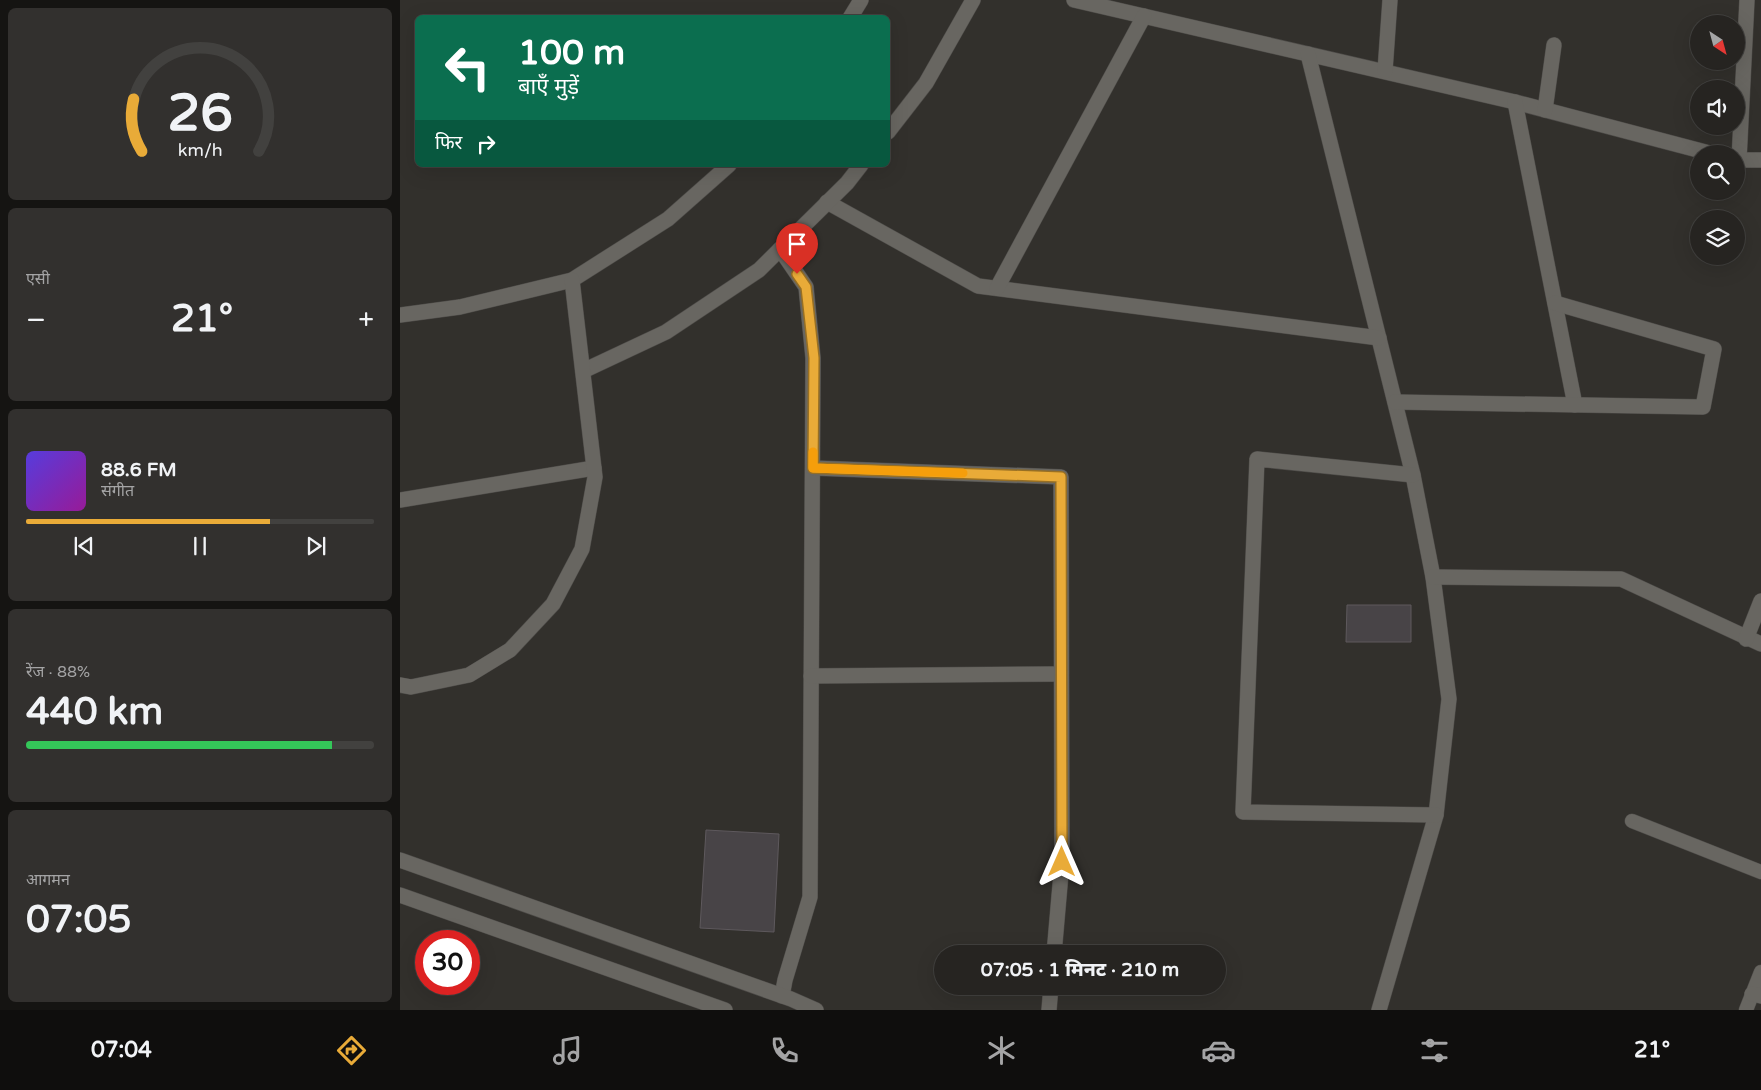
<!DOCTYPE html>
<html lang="hi">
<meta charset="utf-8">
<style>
:root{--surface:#262421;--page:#32302e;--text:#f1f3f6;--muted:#a4a4a5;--line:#42413f;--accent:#e9ab38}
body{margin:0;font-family:"Varela Round","Noto Sans Devanagari",sans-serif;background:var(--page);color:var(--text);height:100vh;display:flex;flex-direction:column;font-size:19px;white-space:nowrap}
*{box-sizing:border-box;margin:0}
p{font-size:16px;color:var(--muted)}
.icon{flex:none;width:28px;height:28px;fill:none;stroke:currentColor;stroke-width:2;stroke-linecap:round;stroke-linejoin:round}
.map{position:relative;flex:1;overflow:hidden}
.sheet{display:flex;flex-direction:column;gap:8px;padding:8px;background:#151412;width:400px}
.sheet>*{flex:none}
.guide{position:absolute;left:15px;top:15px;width:475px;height:152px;border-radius:8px;box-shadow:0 5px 20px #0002,0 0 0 1px var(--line);background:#0b6e4f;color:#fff;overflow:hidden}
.needle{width:32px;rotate:144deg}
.buttons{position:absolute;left:1290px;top:15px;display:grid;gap:10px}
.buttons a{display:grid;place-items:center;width:55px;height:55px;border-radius:50%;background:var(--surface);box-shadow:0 5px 20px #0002,0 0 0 1px var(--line);font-size:25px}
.speed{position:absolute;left:15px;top:930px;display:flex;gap:10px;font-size:25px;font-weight:700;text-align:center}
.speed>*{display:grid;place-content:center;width:65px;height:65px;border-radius:50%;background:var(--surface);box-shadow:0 5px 20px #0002,0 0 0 1px var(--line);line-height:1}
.speed .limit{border:8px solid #d22;background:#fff;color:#111}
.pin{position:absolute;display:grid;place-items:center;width:42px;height:42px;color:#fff;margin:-51px -21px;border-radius:50% 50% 50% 0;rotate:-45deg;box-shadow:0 0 5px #0007}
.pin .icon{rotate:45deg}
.me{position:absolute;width:55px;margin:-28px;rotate:0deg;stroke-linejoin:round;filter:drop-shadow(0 0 4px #0008)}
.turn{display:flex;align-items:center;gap:18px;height:105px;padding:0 20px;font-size:22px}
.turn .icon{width:65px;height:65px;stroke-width:2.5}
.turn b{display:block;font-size:35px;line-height:42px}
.then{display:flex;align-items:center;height:48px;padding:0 20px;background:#0003;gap:10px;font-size:19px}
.big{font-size:38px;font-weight:800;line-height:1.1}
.sheet .card{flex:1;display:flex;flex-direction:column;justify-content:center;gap:8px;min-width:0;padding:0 18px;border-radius:8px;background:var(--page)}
.sheet .dial{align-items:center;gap:0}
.dial svg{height:130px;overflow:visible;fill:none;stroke:var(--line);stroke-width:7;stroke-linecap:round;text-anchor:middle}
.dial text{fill:var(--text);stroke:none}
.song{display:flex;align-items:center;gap:15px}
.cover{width:60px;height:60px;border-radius:8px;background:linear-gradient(135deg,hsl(250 70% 55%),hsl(300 70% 35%))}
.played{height:5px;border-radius:2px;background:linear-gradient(90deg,var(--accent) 70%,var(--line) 70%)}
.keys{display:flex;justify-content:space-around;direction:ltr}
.heat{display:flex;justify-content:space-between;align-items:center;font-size:28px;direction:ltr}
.charge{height:8px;border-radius:4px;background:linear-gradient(90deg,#34c759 88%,var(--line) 0)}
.trip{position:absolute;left:534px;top:945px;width:292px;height:50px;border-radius:25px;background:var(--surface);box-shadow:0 5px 20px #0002,0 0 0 1px var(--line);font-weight:800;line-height:50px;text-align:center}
.menu{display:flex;height:80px;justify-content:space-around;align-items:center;background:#0f0e0d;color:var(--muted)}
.menu .icon{width:35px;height:35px}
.menu .current{color:var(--accent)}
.menu b{font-size:22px;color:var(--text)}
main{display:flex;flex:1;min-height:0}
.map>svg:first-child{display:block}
.building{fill:#484447;stroke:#5e595d}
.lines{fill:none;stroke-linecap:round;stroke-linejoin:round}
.lane-casing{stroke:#4d4b48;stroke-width:15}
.street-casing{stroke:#4d4b48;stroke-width:16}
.secondary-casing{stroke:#4d4b48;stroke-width:16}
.lane{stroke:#686661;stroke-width:14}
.street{stroke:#686661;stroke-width:15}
.secondary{stroke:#686661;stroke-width:15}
.route-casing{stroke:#976f24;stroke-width:12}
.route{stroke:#e9ab38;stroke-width:9}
.slow{stroke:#f59e0b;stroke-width:9}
</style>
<main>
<section class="sheet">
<div class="card dial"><svg viewBox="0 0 100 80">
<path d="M14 69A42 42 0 1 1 86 69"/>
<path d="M14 69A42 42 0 0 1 9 37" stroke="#e9ab38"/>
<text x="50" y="56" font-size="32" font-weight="700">26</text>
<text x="50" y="72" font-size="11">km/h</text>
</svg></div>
<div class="card"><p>एसी</p>
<div class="heat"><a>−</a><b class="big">21°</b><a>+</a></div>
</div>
<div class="card">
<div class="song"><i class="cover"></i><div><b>88.6 FM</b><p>संगीत</p></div></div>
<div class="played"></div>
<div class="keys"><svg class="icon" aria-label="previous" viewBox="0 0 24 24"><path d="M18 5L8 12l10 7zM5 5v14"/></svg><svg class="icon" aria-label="pause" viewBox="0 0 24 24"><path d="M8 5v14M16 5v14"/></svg><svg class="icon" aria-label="next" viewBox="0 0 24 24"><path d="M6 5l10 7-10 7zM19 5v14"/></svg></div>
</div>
<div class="card"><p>रेंज · 88%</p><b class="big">440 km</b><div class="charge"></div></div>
<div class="card"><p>आगमन</p><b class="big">07:05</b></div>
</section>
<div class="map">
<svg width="1361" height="1010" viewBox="0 0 1361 1010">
<rect width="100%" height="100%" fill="#32302c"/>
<!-- building -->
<g class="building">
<polygon points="947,605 1011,605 1011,642 946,642"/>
<polygon points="306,830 379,834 374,932 300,928"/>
</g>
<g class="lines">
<!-- lane casing -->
<g class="lane-casing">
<g id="lane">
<polyline points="1232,821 1361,872"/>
<polyline points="1346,1010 1361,972"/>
</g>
</g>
<!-- street casing -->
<g class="street-casing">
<g id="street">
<polyline points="674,0 1115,102 1313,154"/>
<polyline points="450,18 461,0"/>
<polyline points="908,54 1013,475 1033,577 1049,699 1036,815 979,1010"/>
<polyline points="985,71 990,0"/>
<polyline points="1115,102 1175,405"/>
<polyline points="1145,110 1154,45"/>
<polyline points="488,132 526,83 573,0"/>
<polyline points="1336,160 1361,160"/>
<polyline points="1339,160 1347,0"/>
<polyline points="427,202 578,286 979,338"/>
<polyline points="380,249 406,287 413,358 410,897 385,980 382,996"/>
<polyline points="597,288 744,16"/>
<polyline points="0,315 60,307 172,280 268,219 329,165"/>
<polyline points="183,371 266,332 359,270 447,183 461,165"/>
<polyline points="995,402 1303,407 1314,349 1155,303"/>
<polyline points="413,468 661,477 662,862 654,954"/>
<polyline points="1013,475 857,459 843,812 1036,815"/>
<polyline points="0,500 194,468"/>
<polyline points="1033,577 1221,579 1361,644"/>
<polyline points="1346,639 1361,601"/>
<polyline points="411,676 661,674"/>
<polyline points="0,685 11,687 69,675 110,650 153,604 182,549 195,477 172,280"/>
<polyline points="1352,994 1361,996"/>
<polyline points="649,1010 651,986"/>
</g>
</g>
<!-- secondary casing -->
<g class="secondary-casing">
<g id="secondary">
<polyline points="0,860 391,999 416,1010"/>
<polyline points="0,895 325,1010"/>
</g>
</g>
<!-- lane -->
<use href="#lane" class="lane"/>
<!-- street -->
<use href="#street" class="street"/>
<!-- secondary -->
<use href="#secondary" class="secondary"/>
</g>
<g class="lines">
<!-- route casing -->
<g class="route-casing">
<polyline id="route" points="397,274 406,287 414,358 413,468 661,477 662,862"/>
</g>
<!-- route -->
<use href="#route" class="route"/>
<!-- slow -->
<polyline class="slow" points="413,452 413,468 563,473"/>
</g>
</svg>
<div class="buttons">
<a><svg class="needle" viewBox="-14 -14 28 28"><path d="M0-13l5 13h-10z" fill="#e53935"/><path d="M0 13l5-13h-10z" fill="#a4a4a5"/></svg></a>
<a><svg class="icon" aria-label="sound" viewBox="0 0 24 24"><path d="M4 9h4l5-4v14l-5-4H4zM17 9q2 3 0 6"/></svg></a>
<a><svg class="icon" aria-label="search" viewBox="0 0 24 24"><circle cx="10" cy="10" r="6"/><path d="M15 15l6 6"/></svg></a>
<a><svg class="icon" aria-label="layers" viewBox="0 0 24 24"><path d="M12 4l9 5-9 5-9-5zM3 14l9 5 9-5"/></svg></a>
</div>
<div class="speed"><div class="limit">30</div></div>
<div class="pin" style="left:397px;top:274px;background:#d93025"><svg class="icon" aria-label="arrive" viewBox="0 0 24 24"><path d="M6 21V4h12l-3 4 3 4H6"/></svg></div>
<svg class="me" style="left:662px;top:862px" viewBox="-20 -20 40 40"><path d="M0-17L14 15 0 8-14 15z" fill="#e9ab38" stroke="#fff" stroke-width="4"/></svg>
<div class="trip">07:05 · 1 मिनट · 210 m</div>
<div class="guide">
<div class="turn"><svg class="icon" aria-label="left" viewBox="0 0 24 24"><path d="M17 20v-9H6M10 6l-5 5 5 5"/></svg><div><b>100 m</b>बाएँ मुड़ें</div></div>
<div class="then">फिर<svg class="icon" aria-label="right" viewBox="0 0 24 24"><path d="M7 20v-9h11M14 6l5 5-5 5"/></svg></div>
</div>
</div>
</main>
<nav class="menu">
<b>07:04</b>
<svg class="icon current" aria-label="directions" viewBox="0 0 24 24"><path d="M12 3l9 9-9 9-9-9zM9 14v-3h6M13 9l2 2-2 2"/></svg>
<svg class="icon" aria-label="music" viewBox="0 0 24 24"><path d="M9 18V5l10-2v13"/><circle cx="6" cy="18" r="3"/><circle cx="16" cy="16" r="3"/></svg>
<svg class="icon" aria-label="phone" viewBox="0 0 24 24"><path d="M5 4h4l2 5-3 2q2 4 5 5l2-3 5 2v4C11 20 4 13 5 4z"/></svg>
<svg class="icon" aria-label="climate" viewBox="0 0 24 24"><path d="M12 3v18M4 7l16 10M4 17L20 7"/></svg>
<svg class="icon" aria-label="car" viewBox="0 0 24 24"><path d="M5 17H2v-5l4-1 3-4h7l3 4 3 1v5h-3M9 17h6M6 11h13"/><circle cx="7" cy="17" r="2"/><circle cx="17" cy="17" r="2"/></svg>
<svg class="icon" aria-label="filters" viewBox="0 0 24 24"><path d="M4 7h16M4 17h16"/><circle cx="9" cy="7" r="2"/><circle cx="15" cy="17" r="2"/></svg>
<b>21°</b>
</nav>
